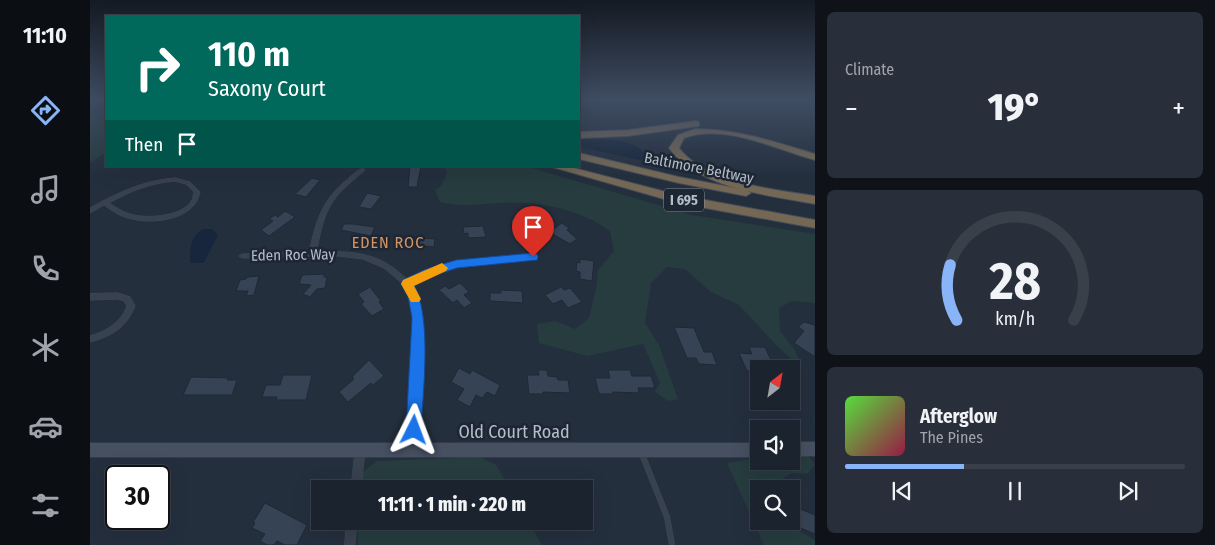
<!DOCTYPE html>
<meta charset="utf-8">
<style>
:root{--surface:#1b232e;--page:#282f3a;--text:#f1f3f6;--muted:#a0a4aa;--line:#39404a;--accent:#8ab4f8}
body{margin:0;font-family:"Fira Sans Condensed",sans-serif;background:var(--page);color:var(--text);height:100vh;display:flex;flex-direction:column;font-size:19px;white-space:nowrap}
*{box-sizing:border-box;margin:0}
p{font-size:16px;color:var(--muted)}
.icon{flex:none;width:28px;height:28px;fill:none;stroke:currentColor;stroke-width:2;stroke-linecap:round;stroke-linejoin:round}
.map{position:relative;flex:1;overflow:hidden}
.drawer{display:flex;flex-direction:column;gap:12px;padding:12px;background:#0f1319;width:400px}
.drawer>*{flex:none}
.guide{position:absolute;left:15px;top:15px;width:475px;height:152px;border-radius:0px;box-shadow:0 5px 20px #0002,0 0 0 1px var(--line);background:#00695c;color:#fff;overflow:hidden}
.needle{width:32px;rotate:31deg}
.tools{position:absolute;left:660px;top:360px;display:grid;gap:10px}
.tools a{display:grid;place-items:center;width:50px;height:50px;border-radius:0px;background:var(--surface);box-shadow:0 5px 20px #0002,0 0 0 1px var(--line);font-size:25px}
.speed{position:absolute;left:15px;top:465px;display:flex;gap:10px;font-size:25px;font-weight:700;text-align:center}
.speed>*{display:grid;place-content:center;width:65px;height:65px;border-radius:50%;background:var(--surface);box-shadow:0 5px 20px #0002,0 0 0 1px var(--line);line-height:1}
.speed .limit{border:2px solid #111;border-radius:8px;background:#fff;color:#111}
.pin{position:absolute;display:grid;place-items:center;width:42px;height:42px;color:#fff;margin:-51px -21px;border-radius:50% 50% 50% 0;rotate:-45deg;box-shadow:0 0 5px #0007}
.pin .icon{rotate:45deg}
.me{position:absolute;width:55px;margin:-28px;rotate:3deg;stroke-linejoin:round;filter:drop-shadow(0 0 4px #0008)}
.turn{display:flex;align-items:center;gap:18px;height:105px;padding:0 20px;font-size:22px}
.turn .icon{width:65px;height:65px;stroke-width:2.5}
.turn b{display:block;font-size:35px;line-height:42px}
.then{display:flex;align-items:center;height:48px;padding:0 20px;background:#0003;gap:10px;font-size:19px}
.big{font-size:38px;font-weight:800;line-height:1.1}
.drawer .tile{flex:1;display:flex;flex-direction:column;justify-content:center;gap:8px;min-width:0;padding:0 18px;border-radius:8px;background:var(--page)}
.drawer .dial{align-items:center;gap:0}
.dial svg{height:130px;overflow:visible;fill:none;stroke:var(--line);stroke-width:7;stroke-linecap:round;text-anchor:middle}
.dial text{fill:var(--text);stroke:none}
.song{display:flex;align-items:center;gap:15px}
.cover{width:60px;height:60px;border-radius:8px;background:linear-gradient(135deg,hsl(110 70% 55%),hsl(340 70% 35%))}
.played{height:5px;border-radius:2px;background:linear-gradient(90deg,var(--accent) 35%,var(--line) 35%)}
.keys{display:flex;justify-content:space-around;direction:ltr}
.heat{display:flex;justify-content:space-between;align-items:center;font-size:28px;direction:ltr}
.trip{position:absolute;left:221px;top:480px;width:282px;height:50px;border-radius:0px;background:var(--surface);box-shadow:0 5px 20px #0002,0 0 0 1px var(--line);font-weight:800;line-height:50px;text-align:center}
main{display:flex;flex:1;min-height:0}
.tab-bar{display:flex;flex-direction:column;width:90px;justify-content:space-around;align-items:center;background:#0b0e12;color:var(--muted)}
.tab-bar .icon{width:35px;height:35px}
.tab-bar .active{color:var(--accent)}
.tab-bar b{font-size:22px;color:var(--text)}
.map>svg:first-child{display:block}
.green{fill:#263c3f}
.water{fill:#17263c}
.building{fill:#364354;stroke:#1f2835}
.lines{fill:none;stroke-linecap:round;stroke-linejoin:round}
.lane-casing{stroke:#414a57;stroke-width:6}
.street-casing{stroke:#414a57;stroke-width:1}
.secondary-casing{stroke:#414a57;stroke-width:1}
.highway-casing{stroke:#434c59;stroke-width:2}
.lane{stroke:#38414e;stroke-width:5}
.street{fill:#38414e;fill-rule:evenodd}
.secondary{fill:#465061;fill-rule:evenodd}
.highway{fill:#746855;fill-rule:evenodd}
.route{fill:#1a73e8;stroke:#114b97}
.slow{fill:#f59e0b}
.labels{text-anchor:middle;stroke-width:5;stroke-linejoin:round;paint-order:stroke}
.shield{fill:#1d2633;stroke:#878f9c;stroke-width:1}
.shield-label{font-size:14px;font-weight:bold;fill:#b4bcc9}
.street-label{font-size:15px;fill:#b4bcc9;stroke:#1d2633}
.neighbourhood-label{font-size:16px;letter-spacing:1px;fill:#d59563;stroke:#1d2633}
.near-street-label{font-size:18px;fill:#b4bcc9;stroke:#1d2633}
</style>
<main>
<nav class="tab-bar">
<b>11:10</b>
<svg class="icon active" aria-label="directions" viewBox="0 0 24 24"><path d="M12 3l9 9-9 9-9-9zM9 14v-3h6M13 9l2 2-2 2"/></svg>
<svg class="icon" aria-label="music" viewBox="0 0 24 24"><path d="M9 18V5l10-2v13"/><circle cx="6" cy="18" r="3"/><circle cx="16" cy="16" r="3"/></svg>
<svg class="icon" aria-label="phone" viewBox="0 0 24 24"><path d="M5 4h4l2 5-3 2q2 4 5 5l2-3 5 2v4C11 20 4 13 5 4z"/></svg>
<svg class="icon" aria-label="climate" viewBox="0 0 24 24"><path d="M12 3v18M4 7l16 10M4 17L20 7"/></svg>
<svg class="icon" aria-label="car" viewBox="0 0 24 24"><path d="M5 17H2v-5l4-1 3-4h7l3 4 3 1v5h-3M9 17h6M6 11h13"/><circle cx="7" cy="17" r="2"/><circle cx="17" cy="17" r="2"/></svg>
<svg class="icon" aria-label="filters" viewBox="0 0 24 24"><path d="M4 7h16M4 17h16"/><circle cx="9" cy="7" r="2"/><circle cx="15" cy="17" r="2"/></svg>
</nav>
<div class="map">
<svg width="725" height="545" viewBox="0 0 725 545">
<rect width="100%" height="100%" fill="#242f3e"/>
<!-- green -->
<g class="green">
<polygon points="16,107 16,152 0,163 0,115"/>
<path d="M354,166H435L602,215L725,234V303L702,301L689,308L690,331L705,350L712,369L689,348L649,305L621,292L595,269L577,267L561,283L555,323L569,345L588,399L578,401L565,392L570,383L553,344L497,356L449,343L447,324L466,321L485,329L499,318L507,284L508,270L524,251L520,231C488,208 446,200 407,203C385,205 372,207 350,202L345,190L351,186L357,173Z"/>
<polygon points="701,452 718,455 725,465 717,474 702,473 689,481 687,489 669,489 669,521 691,521 725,540 725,545 674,545 637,463 669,458 669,461 701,461"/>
<polygon points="390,457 406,465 420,489 271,489 273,472 287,461"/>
<polygon points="268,521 438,521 452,545 268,545"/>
</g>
<!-- water -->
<g class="water">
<path d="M489,140C511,139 546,136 558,158L556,161L489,147Z"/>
<path d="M113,229H122L128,235L114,263H100C100,248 100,237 113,229Z"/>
</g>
<!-- building -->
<g class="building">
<polygon points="320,166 331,166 327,187 318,187"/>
<polygon points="222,178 230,180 216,197 205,194"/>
<polygon points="277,193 291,196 281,209 269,207"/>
<polygon points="195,211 205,217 179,236 171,230 183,221 179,219 185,215 188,217"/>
<polygon points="421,219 431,219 431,224 438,224 439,231 422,231"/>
<polygon points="472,223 479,228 477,230 487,239 480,244 459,232"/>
<polygon points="254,224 263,224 285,227 281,236 251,230"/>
<polygon points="393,226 396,237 378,238 378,233 374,234 373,227"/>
<polygon points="323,237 345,239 344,247 332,246 318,250 314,243 322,240"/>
<polygon points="490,259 504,261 502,281 490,279 490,272 486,271 487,262 490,263"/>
<polygon points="234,274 234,277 237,277 235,288 227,289 220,297 213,294 221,285 209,284 212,275"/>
<polygon points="169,276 164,295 156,296 158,291 146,291 150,280 156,279 157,277"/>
<polygon points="370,283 379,292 374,295 382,303 374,308 367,300 363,303 349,290 355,286 359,289"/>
<polygon points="280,287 291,301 289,302 294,309 282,316 271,304 274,302 268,294"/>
<polygon points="471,287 474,290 480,288 492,302 478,308 472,300 463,304 455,295"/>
<polygon points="411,290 432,291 433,303 400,301 400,293 411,293"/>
<polygon points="714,322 725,325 725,357 704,343 714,331 708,327"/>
<polygon points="584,327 604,328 614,352 622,352 627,365 609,364 606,358 597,358"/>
<polygon points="659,347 675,347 685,369 664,369 666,372 657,371 649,353 662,354"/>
<polygon points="279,360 294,376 283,385 281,383 258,402 249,392 264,379 262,377"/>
<polygon points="369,368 380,374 382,370 410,385 405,396 397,392 392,398 386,395 380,407 367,400 374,389 361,382"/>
<polygon points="448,370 457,370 458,376 467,377 468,380 478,380 480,393 453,392 453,394 439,394 437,375 449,375"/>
<polygon points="518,370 540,370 542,376 561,376 565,388 548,388 549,393 523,392 523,394 509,394 505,378 520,378"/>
<polygon points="193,375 222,375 216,400 186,400 187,397 172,397 176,385 190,385"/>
<polygon points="101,377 139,378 137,380 147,380 142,395 93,395"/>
<polygon points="175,503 217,525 207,545 195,545 187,541 184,545 177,545 170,541 175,534 162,528 165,523 163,522"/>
<polygon points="701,505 725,515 725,534 701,524"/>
</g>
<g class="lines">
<!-- lane casing -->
<g class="lane-casing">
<polyline id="lane" points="552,454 577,517 582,545"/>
</g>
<!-- street casing -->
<g class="street-casing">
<g id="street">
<path d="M272,168L275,170L274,171C262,181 248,192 240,206C232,220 230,237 226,252C250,251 278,251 299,265C306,269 312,275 318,280L336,271L366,261L443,254L446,257L443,260L366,267L340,275L321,284L331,305L333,331L328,450L326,453L323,455L320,453L318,450L325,331L323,305L314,285L294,268L273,259L249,256L152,258L149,256L152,254L219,252C226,223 230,204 253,183C259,178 265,172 272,168Z"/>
<path d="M85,178L100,182L110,192C108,199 106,204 100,209C85,222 54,224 35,217C28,215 21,210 14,205L0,213V208C27,193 54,180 85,178ZM85,181L96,184L104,192C103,195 103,198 102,200C93,217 56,219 40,214C32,212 26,207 19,203C40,191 61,183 85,181Z"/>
<path d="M28,293L40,297L45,306C36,328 22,336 0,342V336C16,331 31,323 37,306L34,301L28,299L0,300V294Z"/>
<polygon points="270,445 273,447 275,450 271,489 261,489 265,450 267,447"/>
<polygon points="257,521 267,521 265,545 255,545"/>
</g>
</g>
<!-- secondary casing -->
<g class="secondary-casing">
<g id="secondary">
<rect x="701" y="442" width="24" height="14"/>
<rect x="0" y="443" width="669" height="14"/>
</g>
</g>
<!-- highway casing -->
<g class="highway-casing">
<g id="highway">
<polygon points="606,121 609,122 609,126 538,136 489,138 489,132 538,130"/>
<path d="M605,129C647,129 686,142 725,154V160C684,149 636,123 594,138L589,148C617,184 683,189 725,196V204C678,195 609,189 579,148L588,135Z"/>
<polygon points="489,153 589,177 656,190 661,193 656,196 589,183 489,159"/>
<polygon points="459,166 476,166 588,195 725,220 725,228 588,203"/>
</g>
</g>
<!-- lane -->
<use href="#lane" class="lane"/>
<!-- street -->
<use href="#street" class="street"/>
<!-- secondary -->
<use href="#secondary" class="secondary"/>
<!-- highway -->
<use href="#highway" class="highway"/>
</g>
<!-- sky -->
<linearGradient id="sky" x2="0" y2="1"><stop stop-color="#141a22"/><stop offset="0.57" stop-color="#3f4d63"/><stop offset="1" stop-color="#3f4d63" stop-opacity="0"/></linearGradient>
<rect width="725" height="175" fill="url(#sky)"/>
<!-- route -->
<path class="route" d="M443,253L447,254L448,257L447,260L367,268L342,276L324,285C342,318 333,391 331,430L329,435L324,437L319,435L316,430L322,318L318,296L311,284L313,280L334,270L366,260Z"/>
<!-- slow -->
<polygon class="slow" points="352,263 358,268 356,271 324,286 331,299 329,302 321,302 311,284 313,280"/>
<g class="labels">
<!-- shield labels -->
<rect class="shield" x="574" y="188.5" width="40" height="23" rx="4"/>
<g class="shield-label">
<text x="594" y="205">I 695</text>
</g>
<!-- street labels -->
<g class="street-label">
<text transform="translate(609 168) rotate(11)" y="5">Baltimore Beltway</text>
<text transform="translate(203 255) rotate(-1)" y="5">Eden Roc Way</text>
</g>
<!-- neighbourhood labels -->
<g class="neighbourhood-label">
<text x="298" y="248">EDEN ROC</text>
</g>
<!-- near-street labels -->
<g class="near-street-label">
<text x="424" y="438">Old Court Road</text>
</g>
</g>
</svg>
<div class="tools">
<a><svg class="needle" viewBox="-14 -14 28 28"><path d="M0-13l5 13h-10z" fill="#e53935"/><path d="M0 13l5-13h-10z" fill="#a0a4aa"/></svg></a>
<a><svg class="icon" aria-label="sound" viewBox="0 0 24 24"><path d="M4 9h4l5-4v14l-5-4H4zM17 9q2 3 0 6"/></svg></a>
<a><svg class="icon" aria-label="search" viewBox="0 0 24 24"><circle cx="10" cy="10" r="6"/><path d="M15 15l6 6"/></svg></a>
</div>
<div class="speed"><div class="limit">30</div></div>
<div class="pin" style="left:443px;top:257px;background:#d93025"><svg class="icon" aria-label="arrive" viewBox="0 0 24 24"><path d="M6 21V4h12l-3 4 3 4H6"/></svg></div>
<svg class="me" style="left:324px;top:430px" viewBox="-20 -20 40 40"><path d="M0-17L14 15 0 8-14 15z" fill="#1a73e8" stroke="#fff" stroke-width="4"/></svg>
<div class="trip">11:11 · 1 min · 220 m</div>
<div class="guide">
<div class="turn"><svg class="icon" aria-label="right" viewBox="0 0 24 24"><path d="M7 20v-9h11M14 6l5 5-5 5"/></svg><div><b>110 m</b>Saxony Court</div></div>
<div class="then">Then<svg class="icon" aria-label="arrive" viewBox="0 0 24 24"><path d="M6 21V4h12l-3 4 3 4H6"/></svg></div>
</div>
</div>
<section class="drawer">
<div class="tile"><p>Climate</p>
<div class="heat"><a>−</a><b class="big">19°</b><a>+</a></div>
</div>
<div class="tile dial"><svg viewBox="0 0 100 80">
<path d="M14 69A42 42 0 1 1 86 69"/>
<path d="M14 69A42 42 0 0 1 10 35" stroke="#8ab4f8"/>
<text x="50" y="56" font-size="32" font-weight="700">28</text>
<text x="50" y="72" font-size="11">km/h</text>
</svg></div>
<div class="tile">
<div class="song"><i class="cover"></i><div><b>Afterglow</b><p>The Pines</p></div></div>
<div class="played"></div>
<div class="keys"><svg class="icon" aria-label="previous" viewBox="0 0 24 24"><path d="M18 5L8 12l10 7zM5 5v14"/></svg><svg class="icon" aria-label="pause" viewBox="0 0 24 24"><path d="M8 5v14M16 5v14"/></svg><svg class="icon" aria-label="next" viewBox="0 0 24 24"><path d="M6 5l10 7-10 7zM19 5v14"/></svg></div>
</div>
</section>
</main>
